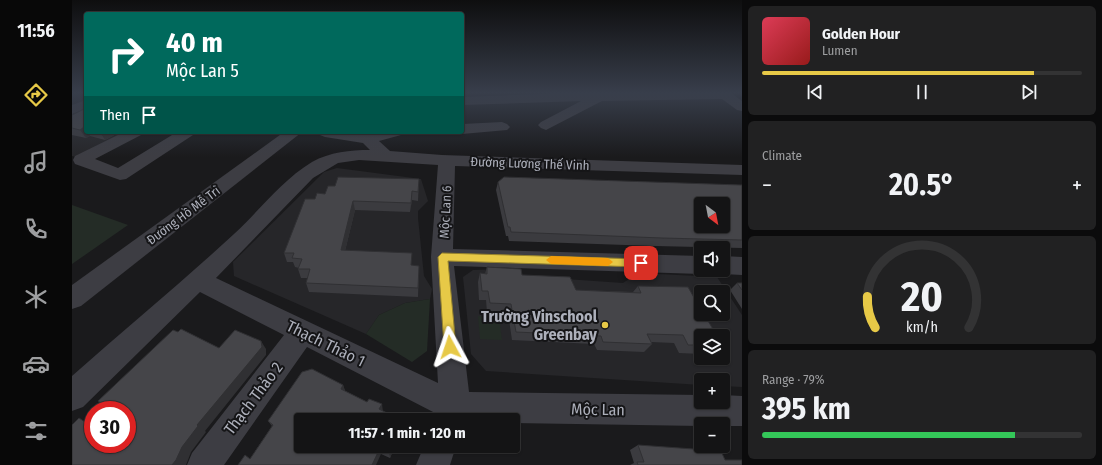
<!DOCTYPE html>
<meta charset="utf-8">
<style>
:root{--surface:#141415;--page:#212122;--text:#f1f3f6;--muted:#9d9ea0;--line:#333334;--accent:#e7c947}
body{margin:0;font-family:"Fira Sans Condensed",sans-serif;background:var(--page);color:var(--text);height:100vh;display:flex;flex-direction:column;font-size:15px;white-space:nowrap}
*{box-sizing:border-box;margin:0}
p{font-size:13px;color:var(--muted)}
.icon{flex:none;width:22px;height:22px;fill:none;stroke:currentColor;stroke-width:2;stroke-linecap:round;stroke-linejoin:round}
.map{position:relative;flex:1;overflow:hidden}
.sheet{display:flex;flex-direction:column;gap:6px;padding:6px;background:#0b0b0c;width:360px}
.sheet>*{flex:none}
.hud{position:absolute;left:12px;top:12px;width:380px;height:122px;border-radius:4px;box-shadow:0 1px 3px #0004,0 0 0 1px var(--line);background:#00695c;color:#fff;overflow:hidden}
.needle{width:26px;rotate:148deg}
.fabs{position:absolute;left:622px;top:197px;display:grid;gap:8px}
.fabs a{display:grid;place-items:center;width:36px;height:36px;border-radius:4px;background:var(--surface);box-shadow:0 1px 3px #0004,0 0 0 1px var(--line);font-size:20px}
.speed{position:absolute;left:12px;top:401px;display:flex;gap:8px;font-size:20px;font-weight:700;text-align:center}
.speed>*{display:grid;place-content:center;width:52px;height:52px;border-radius:50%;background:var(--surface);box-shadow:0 1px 3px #0004,0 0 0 1px var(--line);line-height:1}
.speed .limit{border:6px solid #d22;background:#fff;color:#111}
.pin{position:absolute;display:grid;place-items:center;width:34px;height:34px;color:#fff;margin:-17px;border-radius:8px;box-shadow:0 2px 6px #0006}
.me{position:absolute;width:44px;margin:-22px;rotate:355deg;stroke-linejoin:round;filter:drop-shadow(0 0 3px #0008)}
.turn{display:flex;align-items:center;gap:14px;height:84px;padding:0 16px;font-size:18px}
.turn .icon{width:52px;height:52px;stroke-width:2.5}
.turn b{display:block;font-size:28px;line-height:34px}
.then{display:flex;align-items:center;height:38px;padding:0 16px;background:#0003;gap:8px;font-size:15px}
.big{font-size:30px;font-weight:700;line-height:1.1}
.sheet .widget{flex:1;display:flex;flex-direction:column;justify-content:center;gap:6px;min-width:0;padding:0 14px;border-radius:6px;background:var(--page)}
.sheet .dial{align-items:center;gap:0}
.dial svg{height:104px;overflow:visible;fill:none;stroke:var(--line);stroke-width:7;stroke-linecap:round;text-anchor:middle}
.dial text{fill:var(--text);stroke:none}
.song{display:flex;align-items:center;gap:12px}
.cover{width:48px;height:48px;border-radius:6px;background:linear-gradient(135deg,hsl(350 70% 55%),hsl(0 70% 35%))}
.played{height:4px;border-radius:2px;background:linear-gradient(90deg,var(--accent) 85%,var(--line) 85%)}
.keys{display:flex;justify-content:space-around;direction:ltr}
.heat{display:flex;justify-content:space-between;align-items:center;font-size:22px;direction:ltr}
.charge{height:6px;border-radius:3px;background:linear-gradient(90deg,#34c759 79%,var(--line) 0)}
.trip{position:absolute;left:222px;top:413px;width:226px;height:40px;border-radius:4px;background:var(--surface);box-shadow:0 1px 3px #0004,0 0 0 1px var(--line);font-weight:700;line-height:40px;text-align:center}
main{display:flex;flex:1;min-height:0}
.menu{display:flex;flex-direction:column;width:72px;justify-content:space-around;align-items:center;background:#080808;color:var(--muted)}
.menu .icon{width:28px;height:28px}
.menu .on{color:var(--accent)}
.menu b{font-size:18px;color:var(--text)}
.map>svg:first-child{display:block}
.built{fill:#262629;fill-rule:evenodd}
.green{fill:#242c26}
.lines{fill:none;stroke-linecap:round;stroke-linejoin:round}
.minor{fill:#3d3d43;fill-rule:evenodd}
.wall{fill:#3b3b3f}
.shaded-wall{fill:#303033}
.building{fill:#454549;stroke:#303033;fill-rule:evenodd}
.route{fill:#e7c947;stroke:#96832e}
.slow{fill:#f59e0b}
.poi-dot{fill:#e7c947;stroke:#151517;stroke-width:1.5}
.labels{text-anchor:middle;stroke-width:4;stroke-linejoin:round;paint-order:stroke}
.street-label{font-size:13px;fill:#adb0bb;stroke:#151517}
.near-poi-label{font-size:16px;font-weight:bold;fill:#adb0bb;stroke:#151517;text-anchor:end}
.near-street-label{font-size:16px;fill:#adb0bb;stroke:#151517}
</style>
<main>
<nav class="menu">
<b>11:56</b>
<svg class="icon on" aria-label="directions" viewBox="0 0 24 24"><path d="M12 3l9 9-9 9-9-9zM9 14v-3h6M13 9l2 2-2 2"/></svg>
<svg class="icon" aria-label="music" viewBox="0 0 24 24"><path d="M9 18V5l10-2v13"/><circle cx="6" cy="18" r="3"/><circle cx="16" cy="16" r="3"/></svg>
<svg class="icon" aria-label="phone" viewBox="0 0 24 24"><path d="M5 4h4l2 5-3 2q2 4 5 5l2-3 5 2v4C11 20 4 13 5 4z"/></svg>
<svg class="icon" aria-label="climate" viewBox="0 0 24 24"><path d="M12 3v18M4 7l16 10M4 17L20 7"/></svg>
<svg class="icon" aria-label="car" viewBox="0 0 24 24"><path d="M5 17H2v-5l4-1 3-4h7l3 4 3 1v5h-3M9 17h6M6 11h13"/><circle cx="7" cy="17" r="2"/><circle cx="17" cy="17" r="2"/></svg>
<svg class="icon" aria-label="filters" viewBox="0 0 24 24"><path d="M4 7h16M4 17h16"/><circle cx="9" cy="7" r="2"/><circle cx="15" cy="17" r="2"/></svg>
</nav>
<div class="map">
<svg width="670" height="465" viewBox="0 0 670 465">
<rect width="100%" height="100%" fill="#1a1a1c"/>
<!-- built -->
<g class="built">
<polygon points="0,93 14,96 14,132 56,132 9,158 0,156"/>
<polygon points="265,168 349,179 356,201 346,211 346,218 352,276 360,289 358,299 333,303 307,315 294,334 162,276 161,262 252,172"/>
<path d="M437,269L450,276L551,283L566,273L645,277L670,315V387L651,386V380H629V385L414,371L399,354L391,277L401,270ZM629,292H651V314H629ZM629,336H651V358H629Z"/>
</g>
<!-- green -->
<g class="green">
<polygon points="0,205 56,225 0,264"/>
<polygon points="358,299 355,351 340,362 294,334 307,315 333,303"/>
<polygon points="406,316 427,317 430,340 408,339"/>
</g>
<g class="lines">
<!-- minor -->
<g class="minor">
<polygon points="658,92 670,101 670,111 665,110 650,99 530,101 474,130 469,128 466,125 469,122 509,101 390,105 390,97 493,93"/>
<polygon points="14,100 14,109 0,114 0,105"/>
<polygon points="430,122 435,124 438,127 435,130 390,134 384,132 390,132 390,124"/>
<polygon points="52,132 72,132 69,135 23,159 46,168 105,132 124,132 121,135 54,179 48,180 3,164 1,160 3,156"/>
<polygon points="212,132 230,132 9,306 0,309 0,285"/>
<path d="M245,132H282L296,134L305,132H332L329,135L307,141L318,151L370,155L670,165V175L383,166L381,249L629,256V270H638L629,274L382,266L397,392L629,395V402H651V395L670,396V426H651V424H629V426L441,423V420H365V414L235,347L152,465H115L120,453L212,335L128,292L11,407L0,411V376C54,328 109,283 162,234C188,210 209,181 240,162C258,152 278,150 298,150L291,143L253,137L248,135ZM287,160L366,165L359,257L366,383L144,278L241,178L266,163Z"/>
<polygon points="651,256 670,257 670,275 651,274 643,271 642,270 651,270"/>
<polygon points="352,446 384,446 378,465 344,465"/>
</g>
</g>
<!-- wall -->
<g class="wall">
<polygon points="14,108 14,132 48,132 33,140 18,136 14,138 0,135 0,115"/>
<polygon points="347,179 346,201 340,200 338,212 283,210 273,251 339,265 347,266 346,297 237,292 234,283 236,278 229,278 226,269 227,268 223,267 221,262 215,262 212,253 243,199 253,194 263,186"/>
<polygon points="426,182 670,185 670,248 583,246 437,241 436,236 434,236 424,190"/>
<polygon points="415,267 450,275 504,290 561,292 566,286 629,336 629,354 607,353 602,343 579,342 580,344 572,352 525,350 522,344 440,340 436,313 415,312 414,300 407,300 406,282 408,273 413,274"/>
<polygon points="665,283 670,283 670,309 658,290"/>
<polygon points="271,385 273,391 295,402 310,404 310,411 229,420 323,446 318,458 309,454 178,459 200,426 196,421"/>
<polygon points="566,445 653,460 670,465 558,465 562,463 558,450"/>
</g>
<!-- shaded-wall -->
<g class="shaded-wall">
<polygon points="12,127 14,129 14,132 16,132 18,136 14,138 8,130"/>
<polygon points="28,132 48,132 33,140"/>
<polygon points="340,191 340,200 338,212 339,203"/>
<polygon points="281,201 283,210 271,259 269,250"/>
<polygon points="189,341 194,349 194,355 133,431 134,432 119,452 114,465 100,465 110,447 125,425"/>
<polygon points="271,385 274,393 269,389"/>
<polygon points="310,404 311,412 307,409"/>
<polygon points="320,446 323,446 318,458 317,453"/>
<polygon points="308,448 309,454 304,465 300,465"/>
</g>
<!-- building -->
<g class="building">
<polygon points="14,108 14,128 12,127 8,130 0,128 0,115"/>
<polygon points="266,177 347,179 346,192 340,191 339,203 281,201 269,250 340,253 339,265 347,266 346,288 234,283 238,269 226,269 230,259 220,258 222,253 212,253 233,199 243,199 245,193 253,194 256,186 263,186"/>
<path d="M432,177L669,185H670V240L590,238L439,232L438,227H436L426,182ZM629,204H651V226H629Z"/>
<polygon points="415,267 449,269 450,275 498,277 504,290 569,293 566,286 616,287 629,310 629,314 632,314 645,336 629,336 629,345 616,345 611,335 575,334 580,344 531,342 529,336 444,332 439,304 418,303 416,291 410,291 408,273 415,274"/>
<polygon points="665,283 670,283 670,290"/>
<polygon points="109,329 147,348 163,330 189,341 190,347 125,425 126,426 110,447 104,460 100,465 0,465 0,425 7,418 13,422 21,414 21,444 55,444 55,410 25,410 30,404 26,401 101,330 106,332"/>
<polygon points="240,369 271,385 269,389 295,402 297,399 310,404 307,409 323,417 322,420 229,420 229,446 320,446 317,453 308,448 300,465 166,465 173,455 178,459 201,425 196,421 230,372"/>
<polygon points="566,445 649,451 653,460 670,460 670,465 566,465 565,462 572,462"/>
</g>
<!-- sky -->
<linearGradient id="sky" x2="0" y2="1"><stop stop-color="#0e0e0f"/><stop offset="0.59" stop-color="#383e4b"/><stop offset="1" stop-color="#383e4b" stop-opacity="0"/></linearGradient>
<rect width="670" height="157" fill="url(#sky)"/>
<!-- route -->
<polygon class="route" points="370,253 569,259 574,263 569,267 376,261 384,347 382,351 378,352 374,351 372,347 366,257"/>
<!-- slow -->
<polygon class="slow" points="479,256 536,258 541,262 536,266 479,264 474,260"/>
<!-- markers -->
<circle class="poi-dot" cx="533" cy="325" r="4"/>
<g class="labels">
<!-- street labels -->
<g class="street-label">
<text transform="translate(458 163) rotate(2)" y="5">Đường Lương Thế Vinh</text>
<text transform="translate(373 212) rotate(-87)" y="5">Mộc Lan 6</text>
<text transform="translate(111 215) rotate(-37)" y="5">Đường Hồ Mễ Trì</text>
</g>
<!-- near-poi labels -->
<g class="near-poi-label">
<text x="525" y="322">Trường Vinschool<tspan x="525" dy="18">Greenbay</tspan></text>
</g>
<!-- near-street labels -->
<g class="near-street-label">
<text transform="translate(254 343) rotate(26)" y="6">Thạch Thảo 1</text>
<text transform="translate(181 398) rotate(-53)" y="6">Thạch Thảo 2</text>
<text transform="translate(526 409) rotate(1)" y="6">Mộc Lan</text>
</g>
</g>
</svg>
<div class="fabs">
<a><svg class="needle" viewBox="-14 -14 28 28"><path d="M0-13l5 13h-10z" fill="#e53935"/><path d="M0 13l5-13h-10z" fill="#9d9ea0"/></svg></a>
<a><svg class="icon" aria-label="sound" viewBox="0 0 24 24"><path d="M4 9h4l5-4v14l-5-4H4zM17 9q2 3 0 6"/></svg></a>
<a><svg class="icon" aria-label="search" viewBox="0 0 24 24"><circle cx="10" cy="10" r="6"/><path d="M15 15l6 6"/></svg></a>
<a><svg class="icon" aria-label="layers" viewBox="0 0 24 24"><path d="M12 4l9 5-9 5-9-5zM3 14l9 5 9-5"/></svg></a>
<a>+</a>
<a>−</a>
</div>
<div class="speed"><div class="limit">30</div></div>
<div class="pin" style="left:569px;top:263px;background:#d93025"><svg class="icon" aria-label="arrive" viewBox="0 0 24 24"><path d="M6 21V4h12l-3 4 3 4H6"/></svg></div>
<svg class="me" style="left:378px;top:347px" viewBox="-20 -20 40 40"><path d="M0-17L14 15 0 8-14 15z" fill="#e7c947" stroke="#fff" stroke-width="4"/></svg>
<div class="trip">11:57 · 1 min · 120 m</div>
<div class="hud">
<div class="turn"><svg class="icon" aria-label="right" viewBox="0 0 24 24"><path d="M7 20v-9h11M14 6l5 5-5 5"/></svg><div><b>40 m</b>Mộc Lan 5</div></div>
<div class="then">Then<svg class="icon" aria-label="arrive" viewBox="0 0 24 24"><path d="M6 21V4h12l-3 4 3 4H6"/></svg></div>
</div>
</div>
<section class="sheet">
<div class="widget">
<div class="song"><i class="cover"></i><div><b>Golden Hour</b><p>Lumen</p></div></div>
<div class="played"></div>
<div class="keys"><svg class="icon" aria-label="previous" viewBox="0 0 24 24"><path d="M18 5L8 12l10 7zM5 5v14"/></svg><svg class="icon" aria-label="pause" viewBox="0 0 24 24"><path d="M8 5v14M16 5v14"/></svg><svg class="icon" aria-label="next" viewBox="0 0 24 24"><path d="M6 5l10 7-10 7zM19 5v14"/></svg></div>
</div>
<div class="widget"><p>Climate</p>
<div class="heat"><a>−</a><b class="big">20.5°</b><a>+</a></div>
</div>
<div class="widget dial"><svg viewBox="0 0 100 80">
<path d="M14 69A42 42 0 1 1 86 69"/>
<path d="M14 69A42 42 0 0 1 8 45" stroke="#e7c947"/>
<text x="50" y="56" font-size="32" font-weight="700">20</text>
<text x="50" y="72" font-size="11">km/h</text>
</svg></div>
<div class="widget"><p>Range · 79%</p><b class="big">395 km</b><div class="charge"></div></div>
</section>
</main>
